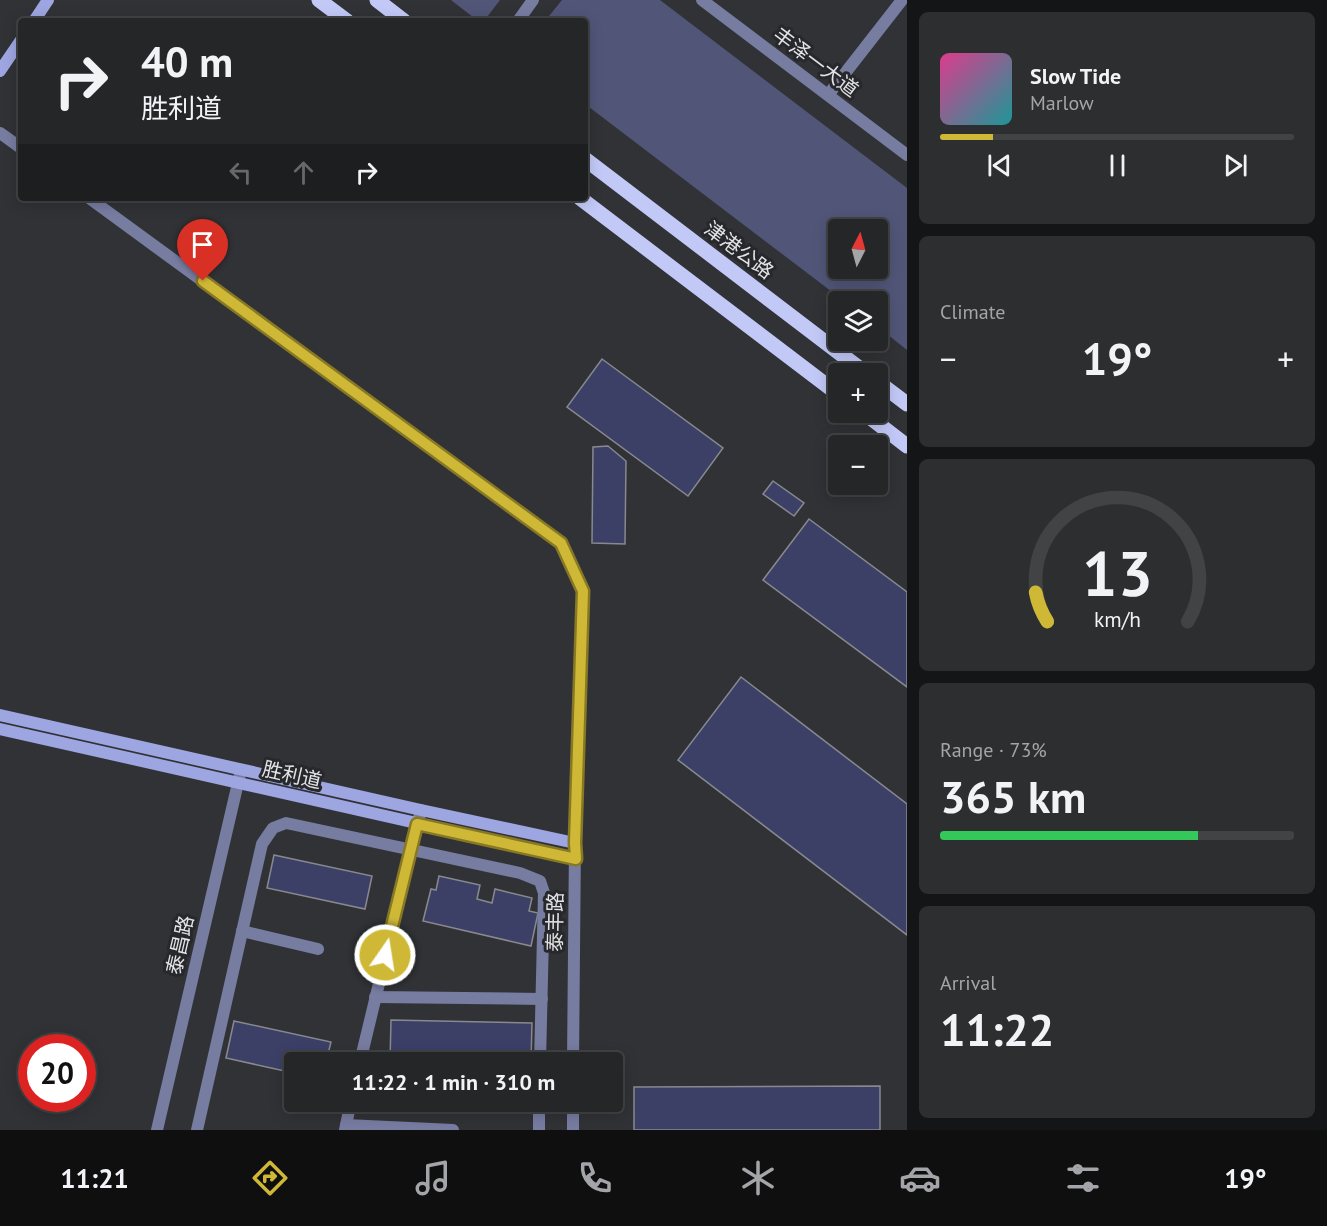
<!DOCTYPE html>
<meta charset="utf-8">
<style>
:root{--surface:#252628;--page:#2d2e30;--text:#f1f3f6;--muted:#a3a5a8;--line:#424345;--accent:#d0b837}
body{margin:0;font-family:"PT Sans","Noto Sans SC",sans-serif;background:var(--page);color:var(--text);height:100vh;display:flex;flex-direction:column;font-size:22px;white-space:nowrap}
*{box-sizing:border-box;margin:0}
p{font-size:20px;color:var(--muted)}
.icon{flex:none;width:33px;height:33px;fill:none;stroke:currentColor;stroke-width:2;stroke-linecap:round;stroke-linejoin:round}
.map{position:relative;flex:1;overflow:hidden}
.sheet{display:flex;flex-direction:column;gap:12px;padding:12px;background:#141516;width:420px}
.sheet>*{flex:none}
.hud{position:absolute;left:18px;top:18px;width:570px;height:183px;border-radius:6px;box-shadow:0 3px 15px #0003,0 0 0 2px var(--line);background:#252628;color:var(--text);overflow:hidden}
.needle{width:39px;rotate:6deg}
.controls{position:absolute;left:828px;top:219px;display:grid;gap:12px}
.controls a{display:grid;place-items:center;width:60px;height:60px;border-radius:6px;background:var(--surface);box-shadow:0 3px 15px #0003,0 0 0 2px var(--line);font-size:30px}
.speed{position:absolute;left:18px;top:1034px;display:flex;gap:12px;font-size:30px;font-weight:700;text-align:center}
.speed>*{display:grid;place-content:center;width:78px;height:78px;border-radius:50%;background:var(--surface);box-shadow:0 3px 15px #0003,0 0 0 2px var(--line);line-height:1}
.speed .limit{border:9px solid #d22;background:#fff;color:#111}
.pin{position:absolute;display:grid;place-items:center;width:51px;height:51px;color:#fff;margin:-62px -26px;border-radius:50% 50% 50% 0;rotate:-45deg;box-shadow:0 0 6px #0007}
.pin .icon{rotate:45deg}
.me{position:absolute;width:66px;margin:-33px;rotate:13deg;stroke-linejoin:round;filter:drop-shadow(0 0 4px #0008)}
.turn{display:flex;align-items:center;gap:21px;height:126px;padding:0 24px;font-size:27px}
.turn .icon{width:78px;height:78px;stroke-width:2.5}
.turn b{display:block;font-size:42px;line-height:51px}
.lanes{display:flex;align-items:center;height:57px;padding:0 24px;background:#0003;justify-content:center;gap:30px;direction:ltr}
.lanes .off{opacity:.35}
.big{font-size:45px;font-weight:800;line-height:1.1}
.sheet .widget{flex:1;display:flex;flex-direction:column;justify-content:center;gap:9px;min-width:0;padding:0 21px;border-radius:9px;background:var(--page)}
.sheet .dial{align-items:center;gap:0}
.dial svg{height:156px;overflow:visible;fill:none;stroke:var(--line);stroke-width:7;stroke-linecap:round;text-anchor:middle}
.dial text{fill:var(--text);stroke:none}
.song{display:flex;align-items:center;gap:18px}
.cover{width:72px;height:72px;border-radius:9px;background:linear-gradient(135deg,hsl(330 70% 55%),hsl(180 70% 35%))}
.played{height:6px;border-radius:3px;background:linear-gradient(90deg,var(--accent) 15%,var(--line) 15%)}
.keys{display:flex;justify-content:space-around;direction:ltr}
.heat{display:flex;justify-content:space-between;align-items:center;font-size:33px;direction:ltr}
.charge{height:9px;border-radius:4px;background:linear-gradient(90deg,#34c759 73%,var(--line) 0)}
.trip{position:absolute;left:284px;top:1052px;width:339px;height:60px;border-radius:6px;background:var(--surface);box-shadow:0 3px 15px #0003,0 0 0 2px var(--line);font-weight:800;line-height:60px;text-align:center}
.tab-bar{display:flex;height:96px;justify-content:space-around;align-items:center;background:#0f0f10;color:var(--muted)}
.tab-bar .icon{width:42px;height:42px}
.tab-bar .current{color:var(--accent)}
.tab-bar b{font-size:27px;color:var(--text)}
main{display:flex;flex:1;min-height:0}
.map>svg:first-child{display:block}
.green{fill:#515578;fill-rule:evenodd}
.building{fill:#3c4067;stroke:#88898e;stroke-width:1.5}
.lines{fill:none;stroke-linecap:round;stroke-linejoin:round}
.lane{stroke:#777ca1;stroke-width:12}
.street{stroke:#777ca1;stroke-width:12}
.secondary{stroke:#9ea6e1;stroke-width:12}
.primary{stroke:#c2c9f7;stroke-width:15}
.route-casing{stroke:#877824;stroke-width:15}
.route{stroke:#d0b837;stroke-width:10}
.labels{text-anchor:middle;stroke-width:6;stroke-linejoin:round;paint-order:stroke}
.street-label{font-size:20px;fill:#e4e4e7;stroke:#27282c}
</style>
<main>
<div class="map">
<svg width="907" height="1130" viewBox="0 0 907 1130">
<rect width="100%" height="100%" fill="#313236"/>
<!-- green -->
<g class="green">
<polygon points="451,0 500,0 484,21 478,21"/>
<path d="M562,0H660L907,188V350L878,327V302L844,301L585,104V21H545ZM838,230H878V268H838Z"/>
</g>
<!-- building -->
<g class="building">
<polygon points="602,359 723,448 688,496 567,407"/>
<polygon points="608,446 626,461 625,544 592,543 593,447"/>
<polygon points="773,481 804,503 794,516 763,494"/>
<polygon points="809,519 907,592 907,687 763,580"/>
<polygon points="741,677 907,804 907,935 678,760"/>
<polygon points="274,855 372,876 365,909 267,888"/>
<polygon points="439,876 480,885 477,899 492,903 495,889 532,898 529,911 538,913 531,946 423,921 431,889 436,890"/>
<polygon points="391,1020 532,1023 531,1062 390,1062"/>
<polygon points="234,1021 331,1042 326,1062 294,1062 294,1073 226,1058"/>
<polygon points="880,1086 880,1130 634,1130 634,1087"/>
</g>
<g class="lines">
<!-- lane -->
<g class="lane">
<polyline points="242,931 318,949"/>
<polyline points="375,997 542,999"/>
<polyline points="360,1062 421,810"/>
<polyline points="346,1125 453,1130"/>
<polyline points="197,1130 262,844 273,828 286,823 520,873 540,881 544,893 540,1062"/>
<polyline points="345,1130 351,1101"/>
<polyline points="539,1130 539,1101"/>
</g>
<!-- street -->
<g class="street">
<polyline points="702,0 907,155"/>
<polyline points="518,21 533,0"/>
<polyline points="828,95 902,0"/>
<polyline points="0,133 21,148"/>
<polyline points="89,198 561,543 583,591 575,843 573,1062"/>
<polyline points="157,1130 241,770"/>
<polyline points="573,1130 573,1101"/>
</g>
<!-- secondary -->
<g class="secondary">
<polyline points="34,21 48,0"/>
<polyline points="0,71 21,40"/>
<polyline points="0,715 421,810 575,843"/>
<polyline points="0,729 576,859"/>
</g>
<!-- primary -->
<g class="primary">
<polyline points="319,0 347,21"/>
<polyline points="377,0 404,21"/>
<polyline points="585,159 867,374"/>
<polyline points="580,198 838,394"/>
<polyline points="878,382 907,404"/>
<polyline points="863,412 907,446"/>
</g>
</g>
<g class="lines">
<!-- route casing -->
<g class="route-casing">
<polyline id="route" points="203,281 561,543 583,591 575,843 576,859 417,824 385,955"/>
</g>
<!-- route -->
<use href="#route" class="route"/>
</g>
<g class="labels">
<!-- street labels -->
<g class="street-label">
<text transform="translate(816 62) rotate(37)" y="7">丰泽一大道</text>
<text transform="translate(739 250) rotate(37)" y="7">津港公路</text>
<text transform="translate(292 775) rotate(13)" y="7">胜利道</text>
<text transform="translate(555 922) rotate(-89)" y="7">泰丰路</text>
<text transform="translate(180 945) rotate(-77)" y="7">泰昌路</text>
</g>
</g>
</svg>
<div class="controls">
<a><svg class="needle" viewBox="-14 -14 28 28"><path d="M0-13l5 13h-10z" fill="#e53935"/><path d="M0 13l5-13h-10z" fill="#a3a5a8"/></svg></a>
<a><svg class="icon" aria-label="layers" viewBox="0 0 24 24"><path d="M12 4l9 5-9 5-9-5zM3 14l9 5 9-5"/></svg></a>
<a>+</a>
<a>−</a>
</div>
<div class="speed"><div class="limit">20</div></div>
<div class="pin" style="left:203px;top:281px;background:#d93025"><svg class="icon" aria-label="arrive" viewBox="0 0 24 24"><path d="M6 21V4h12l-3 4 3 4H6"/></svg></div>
<svg class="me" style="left:385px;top:955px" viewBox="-20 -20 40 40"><circle r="17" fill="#d0b837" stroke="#fff" stroke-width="3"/><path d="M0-11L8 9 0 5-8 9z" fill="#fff"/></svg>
<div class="trip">11:22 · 1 min · 310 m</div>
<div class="hud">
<div class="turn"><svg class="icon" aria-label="right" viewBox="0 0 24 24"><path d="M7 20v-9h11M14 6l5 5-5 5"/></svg><div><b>40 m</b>胜利道</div></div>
<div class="lanes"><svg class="icon off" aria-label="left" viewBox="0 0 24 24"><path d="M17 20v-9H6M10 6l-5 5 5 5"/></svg><svg class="icon off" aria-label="ahead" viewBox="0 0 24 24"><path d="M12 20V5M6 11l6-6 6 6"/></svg><svg class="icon" aria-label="right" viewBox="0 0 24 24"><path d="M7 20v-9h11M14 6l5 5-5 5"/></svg></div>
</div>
</div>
<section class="sheet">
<div class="widget">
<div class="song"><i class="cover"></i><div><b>Slow Tide</b><p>Marlow</p></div></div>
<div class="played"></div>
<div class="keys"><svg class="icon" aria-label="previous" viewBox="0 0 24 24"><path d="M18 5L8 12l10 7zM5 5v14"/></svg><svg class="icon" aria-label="pause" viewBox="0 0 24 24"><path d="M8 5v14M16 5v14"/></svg><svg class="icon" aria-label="next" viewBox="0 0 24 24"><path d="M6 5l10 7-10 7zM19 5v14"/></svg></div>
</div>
<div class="widget"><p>Climate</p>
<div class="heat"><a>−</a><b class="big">19°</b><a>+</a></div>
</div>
<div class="widget dial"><svg viewBox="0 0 100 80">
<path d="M14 69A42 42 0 1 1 86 69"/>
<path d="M14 69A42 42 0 0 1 8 54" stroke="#d0b837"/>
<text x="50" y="56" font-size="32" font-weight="700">13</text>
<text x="50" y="72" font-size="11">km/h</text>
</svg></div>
<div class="widget"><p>Range · 73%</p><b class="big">365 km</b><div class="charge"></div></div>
<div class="widget"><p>Arrival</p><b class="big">11:22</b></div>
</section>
</main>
<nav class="tab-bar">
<b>11:21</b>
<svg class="icon current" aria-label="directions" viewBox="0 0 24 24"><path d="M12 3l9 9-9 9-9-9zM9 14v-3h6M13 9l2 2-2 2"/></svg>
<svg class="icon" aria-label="music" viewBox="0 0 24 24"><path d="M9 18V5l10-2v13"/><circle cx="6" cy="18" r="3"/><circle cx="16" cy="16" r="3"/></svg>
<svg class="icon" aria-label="phone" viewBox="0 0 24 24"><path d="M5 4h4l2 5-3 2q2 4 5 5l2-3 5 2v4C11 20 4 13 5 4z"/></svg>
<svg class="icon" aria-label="climate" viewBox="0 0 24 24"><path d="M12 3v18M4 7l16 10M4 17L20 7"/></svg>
<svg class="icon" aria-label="car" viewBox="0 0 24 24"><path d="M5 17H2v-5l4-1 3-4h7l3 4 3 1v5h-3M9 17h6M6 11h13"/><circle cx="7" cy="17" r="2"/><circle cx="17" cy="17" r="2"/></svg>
<svg class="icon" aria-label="filters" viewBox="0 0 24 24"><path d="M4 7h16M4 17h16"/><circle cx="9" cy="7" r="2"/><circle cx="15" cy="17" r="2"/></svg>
<b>19°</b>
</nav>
